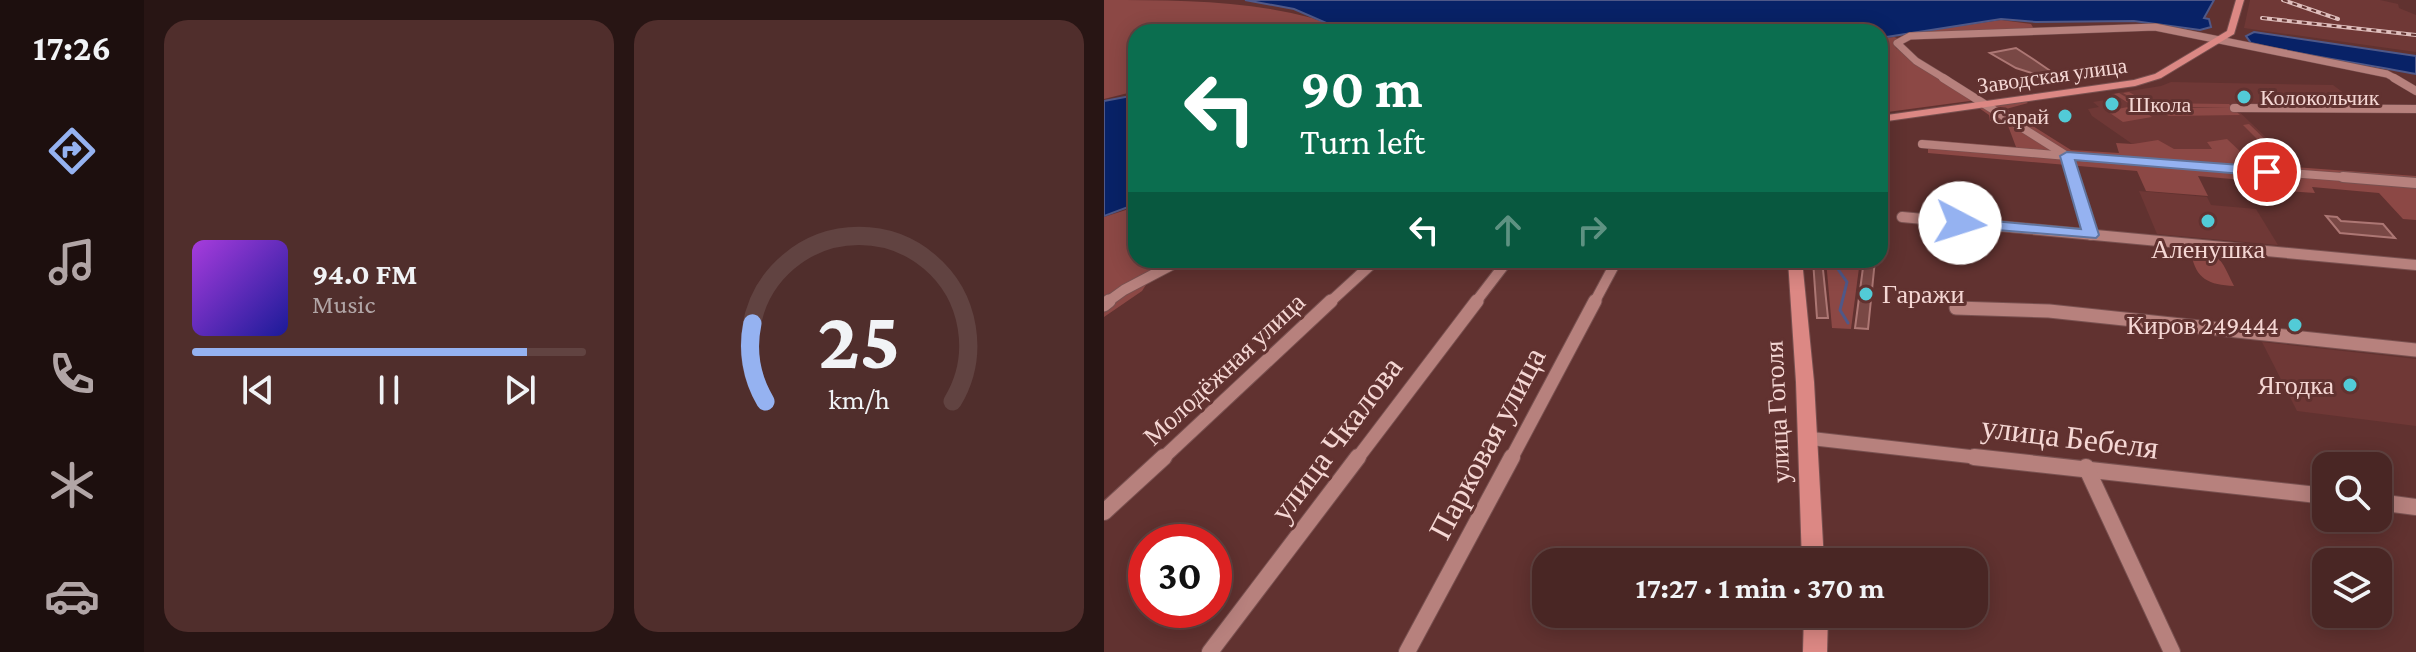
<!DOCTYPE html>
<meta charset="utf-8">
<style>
:root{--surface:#492624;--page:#502e2c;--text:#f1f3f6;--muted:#b1a5a6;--line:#614341;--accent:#95b2f1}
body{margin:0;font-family:"Crimson Pro",serif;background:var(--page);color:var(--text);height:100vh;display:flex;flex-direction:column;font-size:30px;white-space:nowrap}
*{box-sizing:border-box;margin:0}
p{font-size:26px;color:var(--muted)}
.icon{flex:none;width:44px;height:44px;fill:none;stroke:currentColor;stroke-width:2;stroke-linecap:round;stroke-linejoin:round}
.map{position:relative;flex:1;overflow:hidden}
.drawer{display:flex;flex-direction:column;gap:20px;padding:20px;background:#281514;width:960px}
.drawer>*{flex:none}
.top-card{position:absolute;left:24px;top:24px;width:760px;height:244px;border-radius:24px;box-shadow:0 4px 20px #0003,0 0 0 2px var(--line);background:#0b6e4f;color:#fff;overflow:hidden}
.fabs{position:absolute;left:1208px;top:452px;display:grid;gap:16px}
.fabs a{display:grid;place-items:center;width:80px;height:80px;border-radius:16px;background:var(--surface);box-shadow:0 4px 20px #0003,0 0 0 2px var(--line);font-size:40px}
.speed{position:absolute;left:24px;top:524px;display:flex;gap:16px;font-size:40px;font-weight:700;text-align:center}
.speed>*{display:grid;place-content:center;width:104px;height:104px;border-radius:50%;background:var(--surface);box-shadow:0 4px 20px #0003,0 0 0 2px var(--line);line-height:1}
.speed .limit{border:12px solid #d22;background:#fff;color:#111}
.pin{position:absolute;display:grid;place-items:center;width:68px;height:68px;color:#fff;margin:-34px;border:4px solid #fff;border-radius:50%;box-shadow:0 2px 8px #0007}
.me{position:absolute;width:88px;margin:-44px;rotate:95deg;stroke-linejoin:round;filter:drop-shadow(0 0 6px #0008)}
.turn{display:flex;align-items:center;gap:28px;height:168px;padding:0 40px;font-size:36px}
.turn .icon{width:104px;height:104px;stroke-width:2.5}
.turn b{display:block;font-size:56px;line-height:68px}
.lanes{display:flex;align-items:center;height:76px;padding:0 40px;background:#0003;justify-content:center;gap:40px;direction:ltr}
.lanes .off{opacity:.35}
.drawer .widget{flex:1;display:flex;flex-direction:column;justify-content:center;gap:12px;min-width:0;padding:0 28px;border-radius:24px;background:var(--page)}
.drawer .dial{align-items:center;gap:0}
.dial svg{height:208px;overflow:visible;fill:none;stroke:var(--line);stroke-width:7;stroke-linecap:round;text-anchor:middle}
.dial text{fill:var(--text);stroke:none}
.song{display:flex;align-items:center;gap:24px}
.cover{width:96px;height:96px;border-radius:12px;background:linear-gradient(135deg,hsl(280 70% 55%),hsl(240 70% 35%))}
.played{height:8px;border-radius:4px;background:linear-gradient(90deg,var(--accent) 85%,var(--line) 85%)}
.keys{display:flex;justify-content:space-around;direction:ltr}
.drawer .tiles{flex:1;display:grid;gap:20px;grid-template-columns:repeat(2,1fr)}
.trip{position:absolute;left:428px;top:548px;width:456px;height:80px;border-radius:24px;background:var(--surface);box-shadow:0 4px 20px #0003,0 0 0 2px var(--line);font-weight:700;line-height:80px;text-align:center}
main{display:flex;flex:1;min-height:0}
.menu{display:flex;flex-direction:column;width:144px;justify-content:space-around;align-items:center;background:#1d0f0e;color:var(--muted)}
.menu .icon{width:56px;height:56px}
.menu .on{color:var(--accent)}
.menu b{font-size:36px;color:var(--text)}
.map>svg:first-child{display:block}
.built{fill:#6f3836}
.green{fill:#8c4845}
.water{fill:#082267;stroke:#4f5888;stroke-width:2}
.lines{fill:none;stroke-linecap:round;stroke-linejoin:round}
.stream{stroke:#4f5888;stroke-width:3}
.building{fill:#794845;stroke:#ad7774;stroke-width:2}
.minor-far4-casing{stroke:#795150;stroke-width:8}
.minor-far3-casing{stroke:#795150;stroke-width:9}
.minor-far2-casing{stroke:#795150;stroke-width:12}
.minor-far1-casing{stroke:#795150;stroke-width:15}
.minor-casing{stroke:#795150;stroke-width:18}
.major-casing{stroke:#795150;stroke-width:2}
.minor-far4{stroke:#b7817d;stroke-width:7}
.minor-far3{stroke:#b7817d;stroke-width:8}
.minor-far2{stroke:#b7817d;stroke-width:10}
.minor-far1{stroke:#b7817d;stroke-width:13}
.minor{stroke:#b7817d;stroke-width:16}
.major{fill:#dc8884;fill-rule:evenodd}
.rail-casing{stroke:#dfbebc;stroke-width:4}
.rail{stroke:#613230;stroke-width:2;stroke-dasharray:5;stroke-linecap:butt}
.route{fill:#95b2f1;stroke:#61749d;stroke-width:2}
.poi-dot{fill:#52cbd7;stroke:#613230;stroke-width:3}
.labels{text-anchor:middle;stroke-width:6;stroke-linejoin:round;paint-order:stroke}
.far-street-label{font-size:22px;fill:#f5d7d4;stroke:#613230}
.far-poi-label{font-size:22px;fill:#f5d7d4;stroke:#613230;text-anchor:start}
.poi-label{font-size:26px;fill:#f5d7d4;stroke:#613230;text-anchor:end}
.street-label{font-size:26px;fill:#f5d7d4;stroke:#613230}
.near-street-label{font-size:32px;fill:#f5d7d4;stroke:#613230}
</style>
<main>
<nav class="menu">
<b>17:26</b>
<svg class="icon on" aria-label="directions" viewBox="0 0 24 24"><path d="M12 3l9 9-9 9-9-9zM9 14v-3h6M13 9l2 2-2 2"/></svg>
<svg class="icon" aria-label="music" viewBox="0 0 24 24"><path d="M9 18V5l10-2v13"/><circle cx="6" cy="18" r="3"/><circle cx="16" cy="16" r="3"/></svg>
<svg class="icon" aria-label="phone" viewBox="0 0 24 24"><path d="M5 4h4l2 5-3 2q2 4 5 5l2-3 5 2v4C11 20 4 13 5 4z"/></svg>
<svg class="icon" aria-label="climate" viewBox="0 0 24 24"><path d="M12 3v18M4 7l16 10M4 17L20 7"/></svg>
<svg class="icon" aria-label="car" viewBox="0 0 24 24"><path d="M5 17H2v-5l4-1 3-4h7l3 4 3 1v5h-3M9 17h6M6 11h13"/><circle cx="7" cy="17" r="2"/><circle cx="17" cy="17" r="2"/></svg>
</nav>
<section class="drawer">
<div class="tiles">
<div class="widget">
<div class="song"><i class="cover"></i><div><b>94.0 FM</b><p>Music</p></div></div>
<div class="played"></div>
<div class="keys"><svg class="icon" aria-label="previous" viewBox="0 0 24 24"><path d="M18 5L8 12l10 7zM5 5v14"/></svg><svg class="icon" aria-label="pause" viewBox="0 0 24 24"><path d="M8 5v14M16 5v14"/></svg><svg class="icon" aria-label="next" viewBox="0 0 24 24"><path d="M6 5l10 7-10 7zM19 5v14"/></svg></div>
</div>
<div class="widget dial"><svg viewBox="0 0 100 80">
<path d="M14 69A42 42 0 1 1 86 69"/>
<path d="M14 69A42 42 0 0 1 9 39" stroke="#95b2f1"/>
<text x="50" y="56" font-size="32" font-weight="700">25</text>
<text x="50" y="72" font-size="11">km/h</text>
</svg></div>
</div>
</section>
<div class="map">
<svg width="1312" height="652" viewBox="0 0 1312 652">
<rect width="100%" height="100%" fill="#613230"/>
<!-- built -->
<g class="built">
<polygon points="1146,0 1276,0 1294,4 1295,8 1312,15 1312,52 1140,28"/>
<polygon points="1067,82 1229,85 1256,105 1127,104 1192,166 1047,157 988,116 984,109 995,107 989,102 1013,98 1007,94 1057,86"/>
<polygon points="1035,191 1103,197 1107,205 1152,209 1174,245 1053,234"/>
<polygon points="1158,342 1312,359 1312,426 1193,411"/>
</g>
<!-- green -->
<g class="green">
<path d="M0,0C69,0 143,0 208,18C218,22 228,24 235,32H32V91L0,99Z"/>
<polygon points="897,20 927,24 930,29 815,32"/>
<polygon points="790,37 793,38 790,43 792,48 873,100 776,113 776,78 780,74 776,71 776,39"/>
<polygon points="1025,92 1044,103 1125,104 1136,115 1065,116 1057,112 1044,114 1048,117 1019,122 1003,111 1029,106 1010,94 1015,93 1040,108 1126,108 1042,106 1019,93"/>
<polygon points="921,101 924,103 902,109 967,150 1015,153 1012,143 1029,144 1054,140 1070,149 1108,149 1103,142 1123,139 1140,155 1169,155 1139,125 1145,124 1190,167 1312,176 1312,220 1299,219 1275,193 1208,187 1211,193 1156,189 1150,181 1094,176 1104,196 1042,191 1033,171 824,153 824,140 912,147 903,123 886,121 885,115 875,108"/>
<polygon points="28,208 32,209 32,260 58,260 38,291 0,317 0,217"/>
<path d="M1087,250C1118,252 1117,261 1130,286C1104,285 1090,278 1087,250Z"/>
<polygon points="722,260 756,260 747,329 728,328"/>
</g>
<!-- water -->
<g class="water">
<polygon points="141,0 1110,0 1100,18 1105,19 1107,27 1096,30 1030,21 932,22 897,19 776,38 776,32 243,32 190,9"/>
<path d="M1150,32L1312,56V74C1256,63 1203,56 1147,43L1142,36Z"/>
<polygon points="32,95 32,208 24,207 0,216 0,101"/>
</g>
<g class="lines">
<!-- stream -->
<polyline class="stream" points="736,260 731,265 743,282 736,310 744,323"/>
</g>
<!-- building -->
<g class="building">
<polygon points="912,48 929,59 948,72 931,74 912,68 886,53"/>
<polygon points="1222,216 1233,217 1237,221 1279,224 1291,238 1236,233"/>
<polygon points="709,260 718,260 724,318 713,318"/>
<polygon points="760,260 771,260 764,329 751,328"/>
</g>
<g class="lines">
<!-- minor-far4 casing -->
<g class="minor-far4-casing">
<polyline id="minor-far4" points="843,80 812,61 793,43 806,36 1051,27 1283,74 1294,80"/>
</g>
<!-- minor-far3 casing -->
<g class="minor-far3-casing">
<g id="minor-far3">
<polyline points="839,78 963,156 1265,179"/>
<polyline points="1290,78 1312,91"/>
<polyline points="1130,108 1312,109"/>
<polyline points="818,144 963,156 970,179"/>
</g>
</g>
<!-- minor-far2 casing -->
<g class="minor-far2-casing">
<g id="minor-far2">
<polyline points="969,177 987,235"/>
<polyline points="1239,177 1312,183"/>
<polyline points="798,217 1312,265"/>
<polyline points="2,303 20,290 77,260"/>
<polyline points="225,303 272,260"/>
<polyline points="371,303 404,260"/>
<polyline points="490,303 513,260"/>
</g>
</g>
<!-- minor-far1 casing -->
<g class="minor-far1-casing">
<g id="minor-far1">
<polyline points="0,305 5,301"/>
<polyline points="852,308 945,311 1312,350"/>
<polyline points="703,438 888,459"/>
<polyline points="58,459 227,301"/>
<polyline points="253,459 373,301"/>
<polyline points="407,459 491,301"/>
</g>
</g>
<!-- minor casing -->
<g class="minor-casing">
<g id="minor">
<polyline points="870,457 1222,496"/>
<polyline points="982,467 1068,652"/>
<polyline points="1274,502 1312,507"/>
<polyline points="0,512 60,457"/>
<polyline points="106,652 254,457"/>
<polyline points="303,652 408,457"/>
</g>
</g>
<!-- major casing -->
<g class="major-casing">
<g id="major">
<polygon points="1132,0 1140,0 1130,34 1057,78 1031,86 776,122 776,116 1030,80 1051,74 1123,31"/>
<polygon points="684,260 698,260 710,382 720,562 698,562 692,382"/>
<polygon points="700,614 724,614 723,652 699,652"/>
</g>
</g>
<!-- minor-far4 -->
<use href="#minor-far4" class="minor-far4"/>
<!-- minor-far3 -->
<use href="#minor-far3" class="minor-far3"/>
<!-- minor-far2 -->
<use href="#minor-far2" class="minor-far2"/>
<!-- minor-far1 -->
<use href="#minor-far1" class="minor-far1"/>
<!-- minor -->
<use href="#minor" class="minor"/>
<!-- major -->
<use href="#major" class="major"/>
<!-- rail casing -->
<g class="rail-casing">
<g id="rail">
<polyline points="1179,0 1234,19"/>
<polyline points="1158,18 1312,35"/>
</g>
</g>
<!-- rail -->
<use href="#rail" class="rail"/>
</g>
<!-- route -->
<polygon class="route" points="963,152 1163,167 1170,172 1163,176 971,160 995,235 992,238 856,227 848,223 856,218 977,229 956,156"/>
<!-- markers -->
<g class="poi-dot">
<circle cx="1140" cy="97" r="8"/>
<circle cx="1008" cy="104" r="8"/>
<circle cx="961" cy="116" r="8"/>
<circle cx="1104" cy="221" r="8"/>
<circle cx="762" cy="294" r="8"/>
<circle cx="1191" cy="325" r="8"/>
<circle cx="1246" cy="385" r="8"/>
</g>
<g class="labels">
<!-- far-street labels -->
<g class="far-street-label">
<text transform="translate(948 75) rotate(-8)" y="8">Заводская улица</text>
</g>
<!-- far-poi labels -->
<g class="far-poi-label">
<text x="1156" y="105">Колокольчик</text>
<text x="1024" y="112">Школа</text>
<text x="945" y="124" text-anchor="end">Сарай</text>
</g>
<!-- poi labels -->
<g class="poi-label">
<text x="1104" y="258" text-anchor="middle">Аленушка</text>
<text x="778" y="303" text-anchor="start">Гаражи</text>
<text x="1175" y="334">Киров 249444</text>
<text x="1230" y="394">Ягодка</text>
</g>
<!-- street labels -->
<g class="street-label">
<text transform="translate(120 369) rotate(-43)" y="9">Молодёжная улица</text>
<text transform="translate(673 412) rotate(-93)" y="9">улица Гоголя</text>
</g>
<!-- near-street labels -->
<g class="near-street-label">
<text transform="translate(966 437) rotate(7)" y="11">улица Бебеля</text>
<text transform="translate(232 439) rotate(-53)" y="11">улица Чкалова</text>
<text transform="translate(383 443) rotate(-62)" y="11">Парковая улица</text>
</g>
</g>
</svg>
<div class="fabs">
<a><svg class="icon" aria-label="search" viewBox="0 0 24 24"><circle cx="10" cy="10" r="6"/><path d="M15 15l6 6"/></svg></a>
<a><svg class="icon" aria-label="layers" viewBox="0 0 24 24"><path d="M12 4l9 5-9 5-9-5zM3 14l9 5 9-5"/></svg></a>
</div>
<div class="speed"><div class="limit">30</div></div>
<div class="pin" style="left:1163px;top:172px;background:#d93025"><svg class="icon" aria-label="arrive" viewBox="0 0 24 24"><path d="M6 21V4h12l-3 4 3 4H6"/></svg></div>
<svg class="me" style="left:856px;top:223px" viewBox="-20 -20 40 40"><circle r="19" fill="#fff"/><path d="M0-13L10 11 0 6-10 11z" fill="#95b2f1"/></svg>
<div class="trip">17:27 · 1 min · 370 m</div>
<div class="top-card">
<div class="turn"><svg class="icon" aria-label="left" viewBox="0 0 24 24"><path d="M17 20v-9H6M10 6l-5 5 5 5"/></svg><div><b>90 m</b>Turn left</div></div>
<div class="lanes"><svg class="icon" aria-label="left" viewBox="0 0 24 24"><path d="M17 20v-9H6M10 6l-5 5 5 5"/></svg><svg class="icon off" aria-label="ahead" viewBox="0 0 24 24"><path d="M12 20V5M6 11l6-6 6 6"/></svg><svg class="icon off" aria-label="right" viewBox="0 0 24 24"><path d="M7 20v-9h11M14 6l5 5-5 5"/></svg></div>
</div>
</div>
</main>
